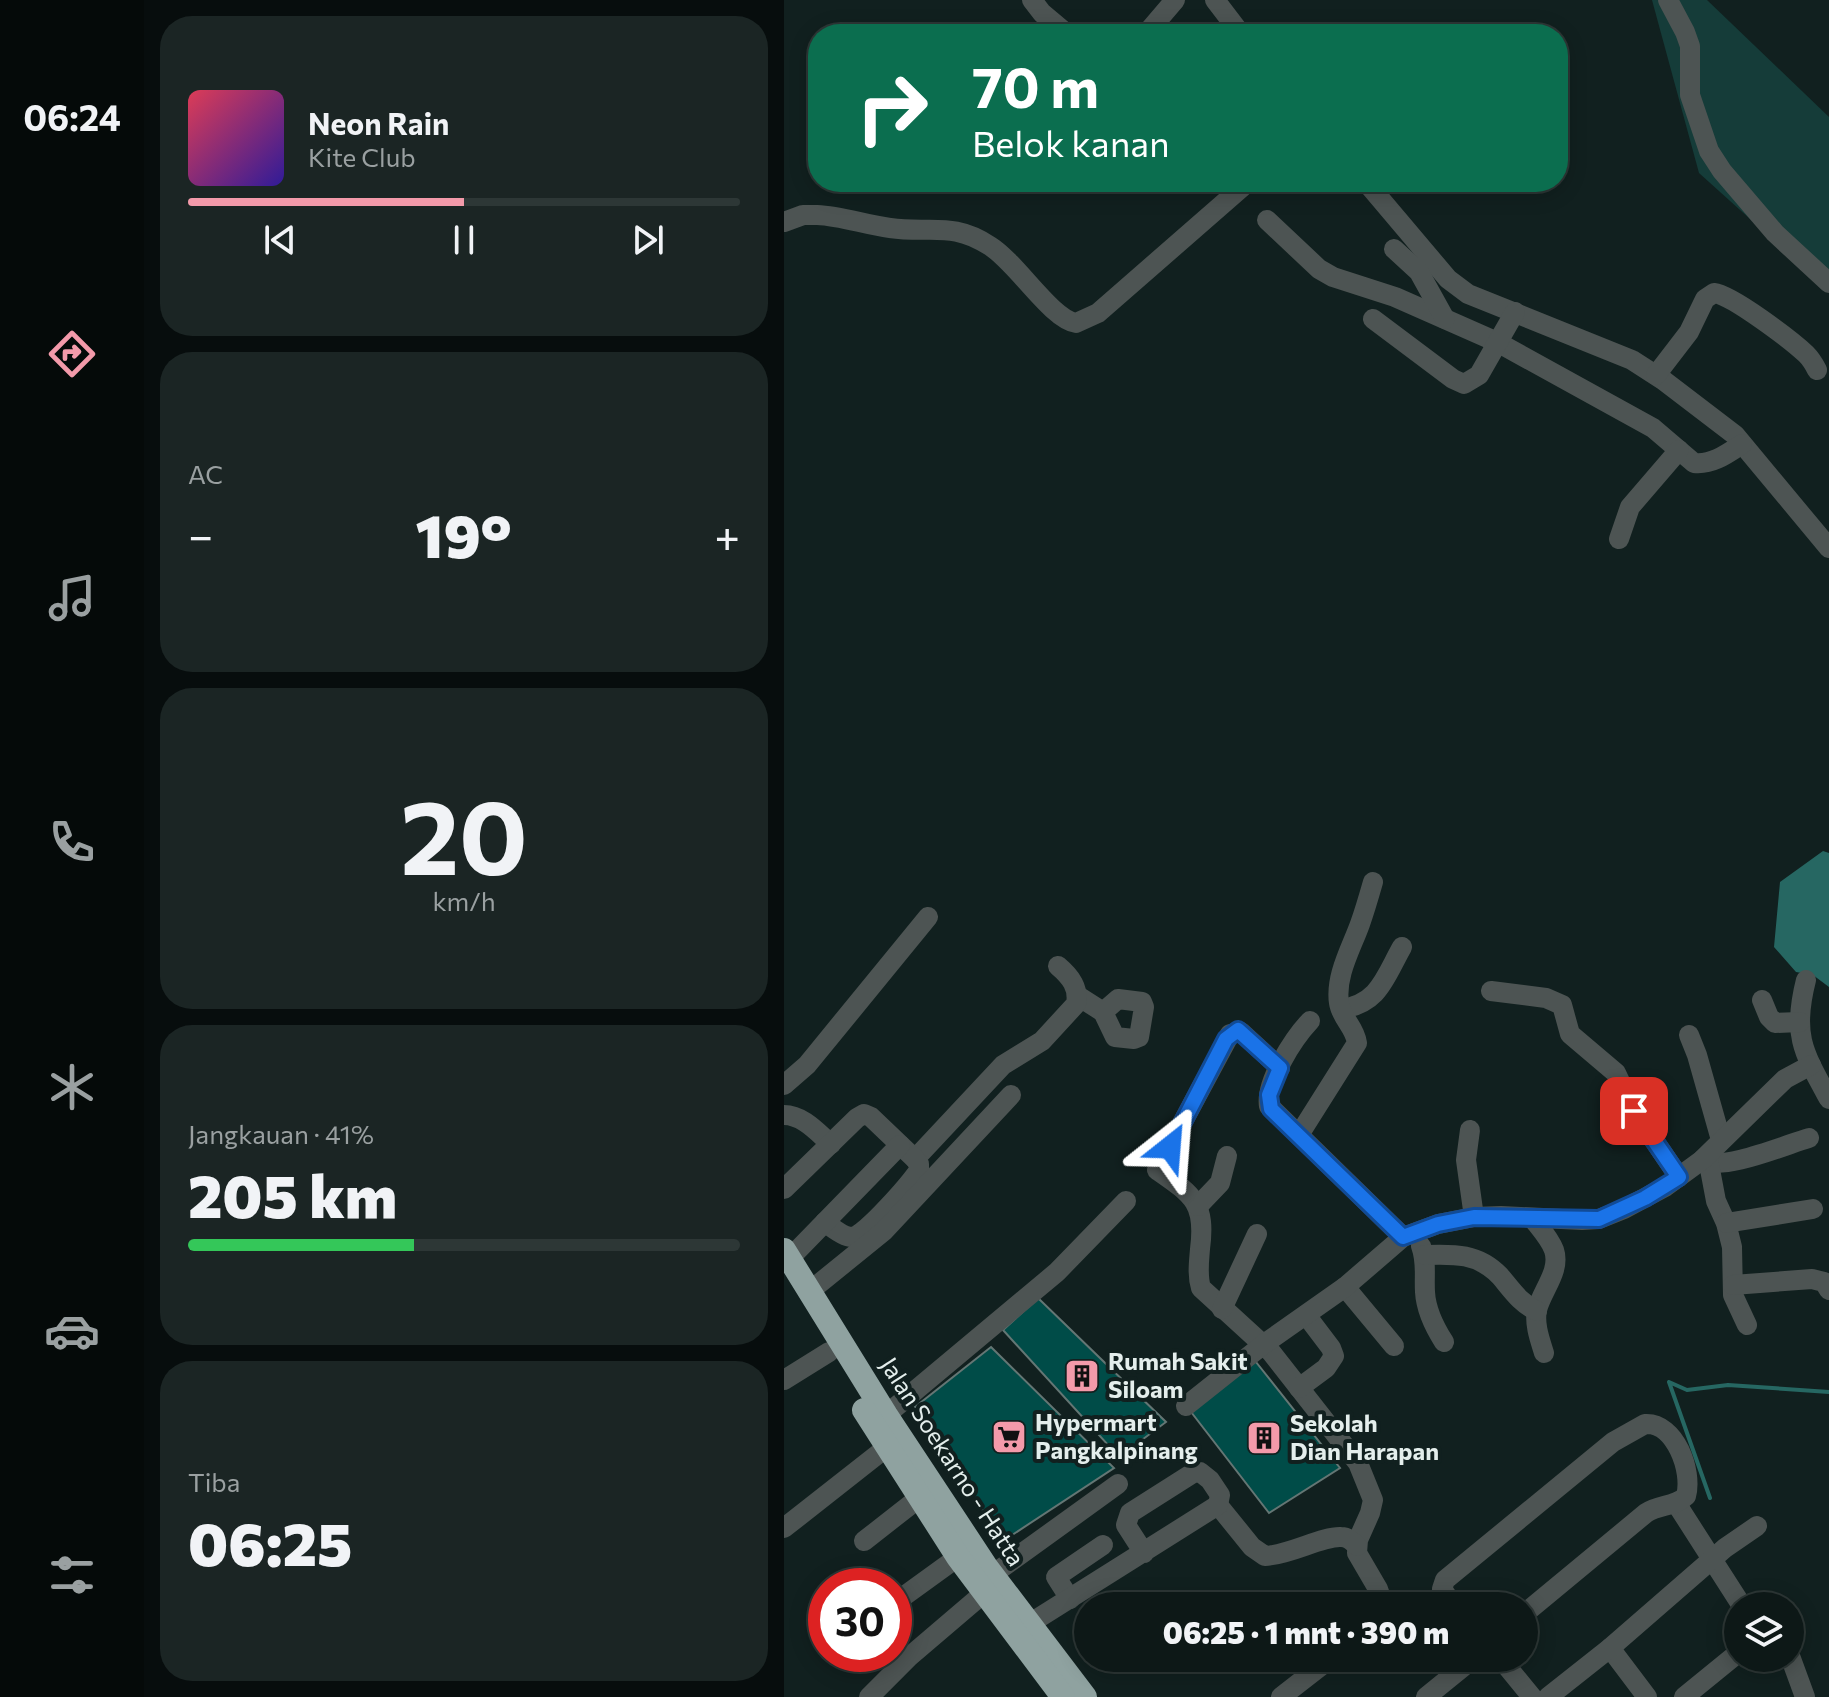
<!DOCTYPE html>
<html lang="id">
<meta charset="utf-8">
<style>
:root{--surface:#0d1817;--page:#1b2524;--text:#f1f3f6;--muted:#9aa0a1;--line:#2d3736;--accent:#f39aaa}
body{margin:0;font-family:Commissioner,sans-serif;background:var(--page);color:var(--text);height:100vh;display:flex;flex-direction:column;font-size:30px;white-space:nowrap}
*{box-sizing:border-box;margin:0}
p{font-size:26px;color:var(--muted)}
.icon{flex:none;width:44px;height:44px;fill:none;stroke:currentColor;stroke-width:2;stroke-linecap:round;stroke-linejoin:round}
.map{position:relative;flex:1;overflow:hidden}
.panel{display:flex;flex-direction:column;gap:16px;padding:16px;background:#070d0d;width:640px}
.panel>*{flex:none}
.top-card{position:absolute;left:24px;top:24px;width:760px;height:168px;border-radius:32px;box-shadow:0 4px 20px #0003,0 0 0 2px var(--line);background:#0b6e4f;color:#fff;overflow:hidden}
.fabs{position:absolute;left:940px;top:1592px;display:grid;gap:16px}
.fabs a{display:grid;place-items:center;width:80px;height:80px;border-radius:50%;background:var(--surface);box-shadow:0 4px 20px #0003,0 0 0 2px var(--line);font-size:40px}
.speed{position:absolute;left:24px;top:1568px;display:flex;gap:16px;font-size:40px;font-weight:700;text-align:center}
.speed>*{display:grid;place-content:center;width:104px;height:104px;border-radius:50%;background:var(--surface);box-shadow:0 4px 20px #0003,0 0 0 2px var(--line);line-height:1}
.speed .limit{border:12px solid #d22;background:#fff;color:#111}
.pin{position:absolute;display:grid;place-items:center;width:68px;height:68px;color:#fff;margin:-34px;border-radius:16px;box-shadow:0 4px 12px #0006}
.me{position:absolute;width:88px;margin:-44px;rotate:28deg;stroke-linejoin:round;filter:drop-shadow(0 0 6px #0008)}
.turn{display:flex;align-items:center;gap:28px;height:168px;padding:0 32px;font-size:36px}
.turn .icon{width:104px;height:104px;stroke-width:2.5}
.turn b{display:block;font-size:56px;line-height:68px}
.big{font-size:60px;font-weight:800;line-height:1.1}
.panel .widget{flex:1;display:flex;flex-direction:column;justify-content:center;gap:12px;min-width:0;padding:0 28px;border-radius:32px;background:var(--page)}
.panel .dial{align-items:center;gap:0}
.dial b{font-size:104px;line-height:1}
.song{display:flex;align-items:center;gap:24px}
.cover{width:96px;height:96px;border-radius:12px;background:linear-gradient(135deg,hsl(350 70% 55%),hsl(250 70% 35%))}
.played{height:8px;border-radius:4px;background:linear-gradient(90deg,var(--accent) 50%,var(--line) 50%)}
.keys{display:flex;justify-content:space-around;direction:ltr}
.heat{display:flex;justify-content:space-between;align-items:center;font-size:44px;direction:ltr}
.charge{height:12px;border-radius:6px;background:linear-gradient(90deg,#34c759 41%,var(--line) 0)}
.trip{position:absolute;left:290px;top:1592px;width:464px;height:80px;border-radius:40px;background:var(--surface);box-shadow:0 4px 20px #0003,0 0 0 2px var(--line);font-weight:800;line-height:80px;text-align:center}
main{display:flex;flex:1;min-height:0}
.menu{display:flex;flex-direction:column;width:144px;justify-content:space-around;align-items:center;background:#050a09;color:var(--muted)}
.menu .icon{width:56px;height:56px}
.menu .active{color:var(--accent)}
.menu b{font-size:36px;color:var(--text)}
.map>svg:first-child{display:block}
.green{fill:#153c39}
.water{fill:#266762}
.lines{fill:none;stroke-linecap:round;stroke-linejoin:round}
.stream{stroke:#266762;stroke-width:4}
.building{fill:#004c48;stroke:#647674;stroke-width:2}
.minor{stroke:#4d5453;stroke-width:20}
.highway{stroke:#8fa2a0;stroke-width:24}
.route-casing{stroke:#114b97;stroke-width:20}
.route{stroke:#1a73e8;stroke-width:14}
.labels{text-anchor:middle;stroke-width:8;stroke-linejoin:round;paint-order:stroke}
.poi-label{font-size:24px;font-weight:bold;fill:#e4eeec;stroke:#11201f;text-anchor:start}
.street-label{font-size:24px;fill:#e4eeec;stroke:#11201f}
</style>
<main>
<nav class="menu">
<b>06:24</b>
<svg class="icon active" aria-label="directions" viewBox="0 0 24 24"><path d="M12 3l9 9-9 9-9-9zM9 14v-3h6M13 9l2 2-2 2"/></svg>
<svg class="icon" aria-label="music" viewBox="0 0 24 24"><path d="M9 18V5l10-2v13"/><circle cx="6" cy="18" r="3"/><circle cx="16" cy="16" r="3"/></svg>
<svg class="icon" aria-label="phone" viewBox="0 0 24 24"><path d="M5 4h4l2 5-3 2q2 4 5 5l2-3 5 2v4C11 20 4 13 5 4z"/></svg>
<svg class="icon" aria-label="climate" viewBox="0 0 24 24"><path d="M12 3v18M4 7l16 10M4 17L20 7"/></svg>
<svg class="icon" aria-label="car" viewBox="0 0 24 24"><path d="M5 17H2v-5l4-1 3-4h7l3 4 3 1v5h-3M9 17h6M6 11h13"/><circle cx="7" cy="17" r="2"/><circle cx="17" cy="17" r="2"/></svg>
<svg class="icon" aria-label="filters" viewBox="0 0 24 24"><path d="M4 7h16M4 17h16"/><circle cx="9" cy="7" r="2"/><circle cx="15" cy="17" r="2"/></svg>
</nav>
<section class="panel">
<div class="widget">
<div class="song"><i class="cover"></i><div><b>Neon Rain</b><p>Kite Club</p></div></div>
<div class="played"></div>
<div class="keys"><svg class="icon" aria-label="previous" viewBox="0 0 24 24"><path d="M18 5L8 12l10 7zM5 5v14"/></svg><svg class="icon" aria-label="pause" viewBox="0 0 24 24"><path d="M8 5v14M16 5v14"/></svg><svg class="icon" aria-label="next" viewBox="0 0 24 24"><path d="M6 5l10 7-10 7zM19 5v14"/></svg></div>
</div>
<div class="widget"><p>AC</p>
<div class="heat"><a>−</a><b class="big">19°</b><a>+</a></div>
</div>
<div class="widget dial"><b>20</b><p>km/h</p></div>
<div class="widget"><p>Jangkauan · 41%</p><b class="big">205 km</b><div class="charge"></div></div>
<div class="widget"><p>Tiba</p><b class="big">06:25</b></div>
</section>
<div class="map">
<svg width="1045" height="1697" viewBox="0 0 1045 1697">
<rect width="100%" height="100%" fill="#11201f"/>
<!-- green -->
<polygon class="green" points="868,0 923,0 1045,117 1045,290 915,173"/>
<!-- water -->
<polygon class="water" points="1039,851 1045,853 1045,987 1029,975 1012,972 990,947 996,882"/>
<g class="lines">
<!-- stream -->
<polyline class="stream" points="926,1498 885,1382 903,1390 944,1385 1045,1392"/>
</g>
<!-- building -->
<g class="building">
<polygon points="254,1298 382,1422 335,1457 219,1330"/>
<polygon points="207,1347 330,1468 219,1541 131,1407"/>
<polygon points="468,1357 556,1468 485,1513 404,1408"/>
</g>
<g class="lines">
<!-- minor -->
<g class="minor">
<polyline points="248,0 258,13 283,34"/>
<polyline points="431,0 457,34"/>
<polyline points="884,0 901,32 906,46 906,95 925,151 938,171 991,233 1045,283"/>
<polyline points="362,34 391,0"/>
<polyline points="582,182 664,279 684,294 848,360 879,380 951,435 1045,548"/>
<path d="M483,220L535,269L549,277L611,297L713,342L869,428L910,463C928,465 943,454 958,444"/>
<path d="M0,222L19,215H33C58,216 81,225 106,228C147,234 168,221 206,246C233,263 267,319 292,323L314,313L464,182"/>
<polyline points="610,249 635,272 661,319"/>
<polyline points="589,319 669,379 680,384 695,375 731,312"/>
<path d="M872,375L905,332L921,299L930,293C948,295 1007,340 1022,354C1027,359 1030,364 1033,370"/>
<polyline points="835,539 846,507 895,450"/>
<path d="M1022,980C1008,1035 1019,1052 1045,1099"/>
<polyline points="707,991 762,998 778,1005 786,1034 832,1073 850,1111 895,1177"/>
<polyline points="294,996 319,1012 331,1037 350,1039 355,1037 360,1007 358,1002 334,999 319,1012"/>
<polyline points="978,1000 985,1017 991,1023 1016,1022"/>
<path d="M557,1009C595,1004 601,977 618,947"/>
<path d="M526,1021C510,1038 481,1082 485,1106L619,1237"/>
<polyline points="905,1035 913,1055 937,1140"/>
<path d="M496,1068L457,1032L446,1034L373,1170C409,1195 422,1203 416,1249C415,1262 413,1275 417,1288L487,1352L574,1463L589,1500L586,1513L574,1540L573,1553L594,1589L600,1606"/>
<polyline points="0,1085 23,1065 144,917"/>
<path d="M0,1115C19,1115 34,1133 47,1144"/>
<polyline points="686,1130 682,1160 690,1217"/>
<path d="M515,1135L573,1043C571,1027 557,1018 555,1003C551,976 567,949 576,924C581,910 585,896 589,882"/>
<path d="M131,1159L219,1065L258,1041L292,1004C295,988 287,977 274,966"/>
<path d="M918,1160C938,1172 1001,1145 1025,1138"/>
<polyline points="925,1164 932,1201 942,1223 948,1247 949,1295 963,1325"/>
<path d="M0,1189L73,1118L80,1114L87,1117L131,1159L135,1164V1170C127,1182 81,1236 68,1237C60,1237 47,1227 41,1222"/>
<polyline points="414,1206 436,1183 443,1156"/>
<path d="M749,1219C756,1228 766,1239 770,1250C777,1271 758,1290 753,1310C750,1324 756,1340 760,1353"/>
<polyline points="942,1223 1029,1209"/>
<path d="M637,1246C643,1262 640,1275 641,1292C642,1310 651,1328 660,1342"/>
<path d="M641,1255C670,1254 694,1253 716,1276C728,1290 736,1303 753,1311"/>
<polyline points="5,1259 116,1145"/>
<polyline points="949,1285 1028,1279 1040,1282 1045,1290"/>
<polyline points="561,1287 610,1346"/>
<polyline points="26,1291 100,1231 227,1095"/>
<polyline points="438,1309 473,1234"/>
<polyline points="0,1380 45,1352"/>
<polyline points="515,1388 542,1368 550,1356 547,1348 522,1315"/>
<polyline points="402,1406 480,1344 561,1287 619,1237 654,1224 690,1217 717,1216 798,1220 815,1219 840,1209 881,1187 918,1160 1001,1079 1027,1065"/>
<polyline points="102,1415 273,1272 342,1201"/>
<polyline points="892,1503 958,1606"/>
<path d="M434,1505L468,1547L481,1556C506,1555 538,1536 557,1537C564,1537 568,1541 573,1546"/>
<polyline points="0,1528 103,1447"/>
<polyline points="80,1541 135,1498"/>
<polyline points="208,1575 334,1484"/>
<polyline points="116,1599 174,1557"/>
<polyline points="286,1599 272,1577 319,1545"/>
<path d="M670,1606L658,1589L661,1580L829,1442L861,1424C891,1422 909,1471 902,1496C891,1507 875,1504 862,1513L740,1614"/>
<polyline points="245,1624 434,1505 436,1495 426,1480 416,1472 409,1473 346,1513 342,1525 360,1553"/>
<polyline points="826,1648 863,1697"/>
<polyline points="1006,1656 1021,1697"/>
<polyline points="716,1658 748,1697"/>
<polyline points="85,1697 125,1657 200,1593"/>
<polyline points="497,1697 547,1658"/>
<polyline points="642,1697 690,1658"/>
<polyline points="764,1697 826,1648 941,1548 973,1526"/>
<polyline points="900,1697 954,1653"/>
</g>
<!-- highway -->
<g class="highway">
<polyline points="0,1250 102,1415 203,1568 301,1697"/>
<polyline points="80,1410 174,1557 279,1697"/>
</g>
</g>
<g class="lines">
<!-- route casing -->
<g class="route-casing">
<polyline id="route" points="386,1147 442,1039 454,1030 496,1068 485,1095 487,1109 619,1237 654,1224 690,1217 815,1219 861,1198 895,1177 850,1111"/>
</g>
<!-- route -->
<use href="#route" class="route"/>
</g>
<!-- icons -->
<defs>
<g id="building-square" transform="scale(1.8)"><rect x="-9" y="-9" width="18" height="18" rx="4" fill="#f39aaa" stroke="#11201f"/><path d="M-4-6H4V6H1V3H-1V6H-4ZM-2.5-4.3h1.7v1.8h-1.7ZM.8-4.3h1.7v1.8H.8ZM-2.5-1h1.7V.8h-1.7ZM.8-1h1.7V.8H.8Z" fill="#111"/></g>
<g id="supermarket-square" transform="scale(1.8)"><rect x="-9" y="-9" width="18" height="18" rx="4" fill="#f39aaa" stroke="#11201f"/><path d="M-6-5.5h2.5l.6 2H6L4.5 2H-2.5L-4.4-4H-6ZM-1.5 3.2a1.3 1.3 0 1 0 .1 0ZM3 3.2a1.3 1.3 0 1 0 .1 0Z" fill="#111"/></g>
</defs>
<g fill-rule="evenodd">
<use href="#building-square" x="298" y="1376"/>
<use href="#supermarket-square" x="225" y="1437"/>
<use href="#building-square" x="480" y="1438"/>
</g>
<g class="labels">
<!-- poi labels -->
<g class="poi-label">
<text x="324" y="1370">Rumah Sakit<tspan x="324" dy="28">Siloam</tspan></text>
<text x="251" y="1431">Hypermart<tspan x="251" dy="28">Pangkalpinang</tspan></text>
<text x="506" y="1432">Sekolah<tspan x="506" dy="28">Dian Harapan</tspan></text>
</g>
<!-- street labels -->
<g class="street-label">
<text transform="translate(168 1462) rotate(57)" y="8">Jalan Soekarno - Hatta</text>
</g>
</g>
</svg>
<div class="fabs">
<a><svg class="icon" aria-label="layers" viewBox="0 0 24 24"><path d="M12 4l9 5-9 5-9-5zM3 14l9 5 9-5"/></svg></a>
</div>
<div class="speed"><div class="limit">30</div></div>
<div class="pin" style="left:850px;top:1111px;background:#d93025"><svg class="icon" aria-label="arrive" viewBox="0 0 24 24"><path d="M6 21V4h12l-3 4 3 4H6"/></svg></div>
<svg class="me" style="left:386px;top:1147px" viewBox="-20 -20 40 40"><path d="M0-17L14 15 0 8-14 15z" fill="#1a73e8" stroke="#fff" stroke-width="4"/></svg>
<div class="trip">06:25 · 1 mnt · 390 m</div>
<div class="top-card">
<div class="turn"><svg class="icon" aria-label="right" viewBox="0 0 24 24"><path d="M7 20v-9h11M14 6l5 5-5 5"/></svg><div><b>70 m</b>Belok kanan</div></div>
</div>
</div>
</main>
